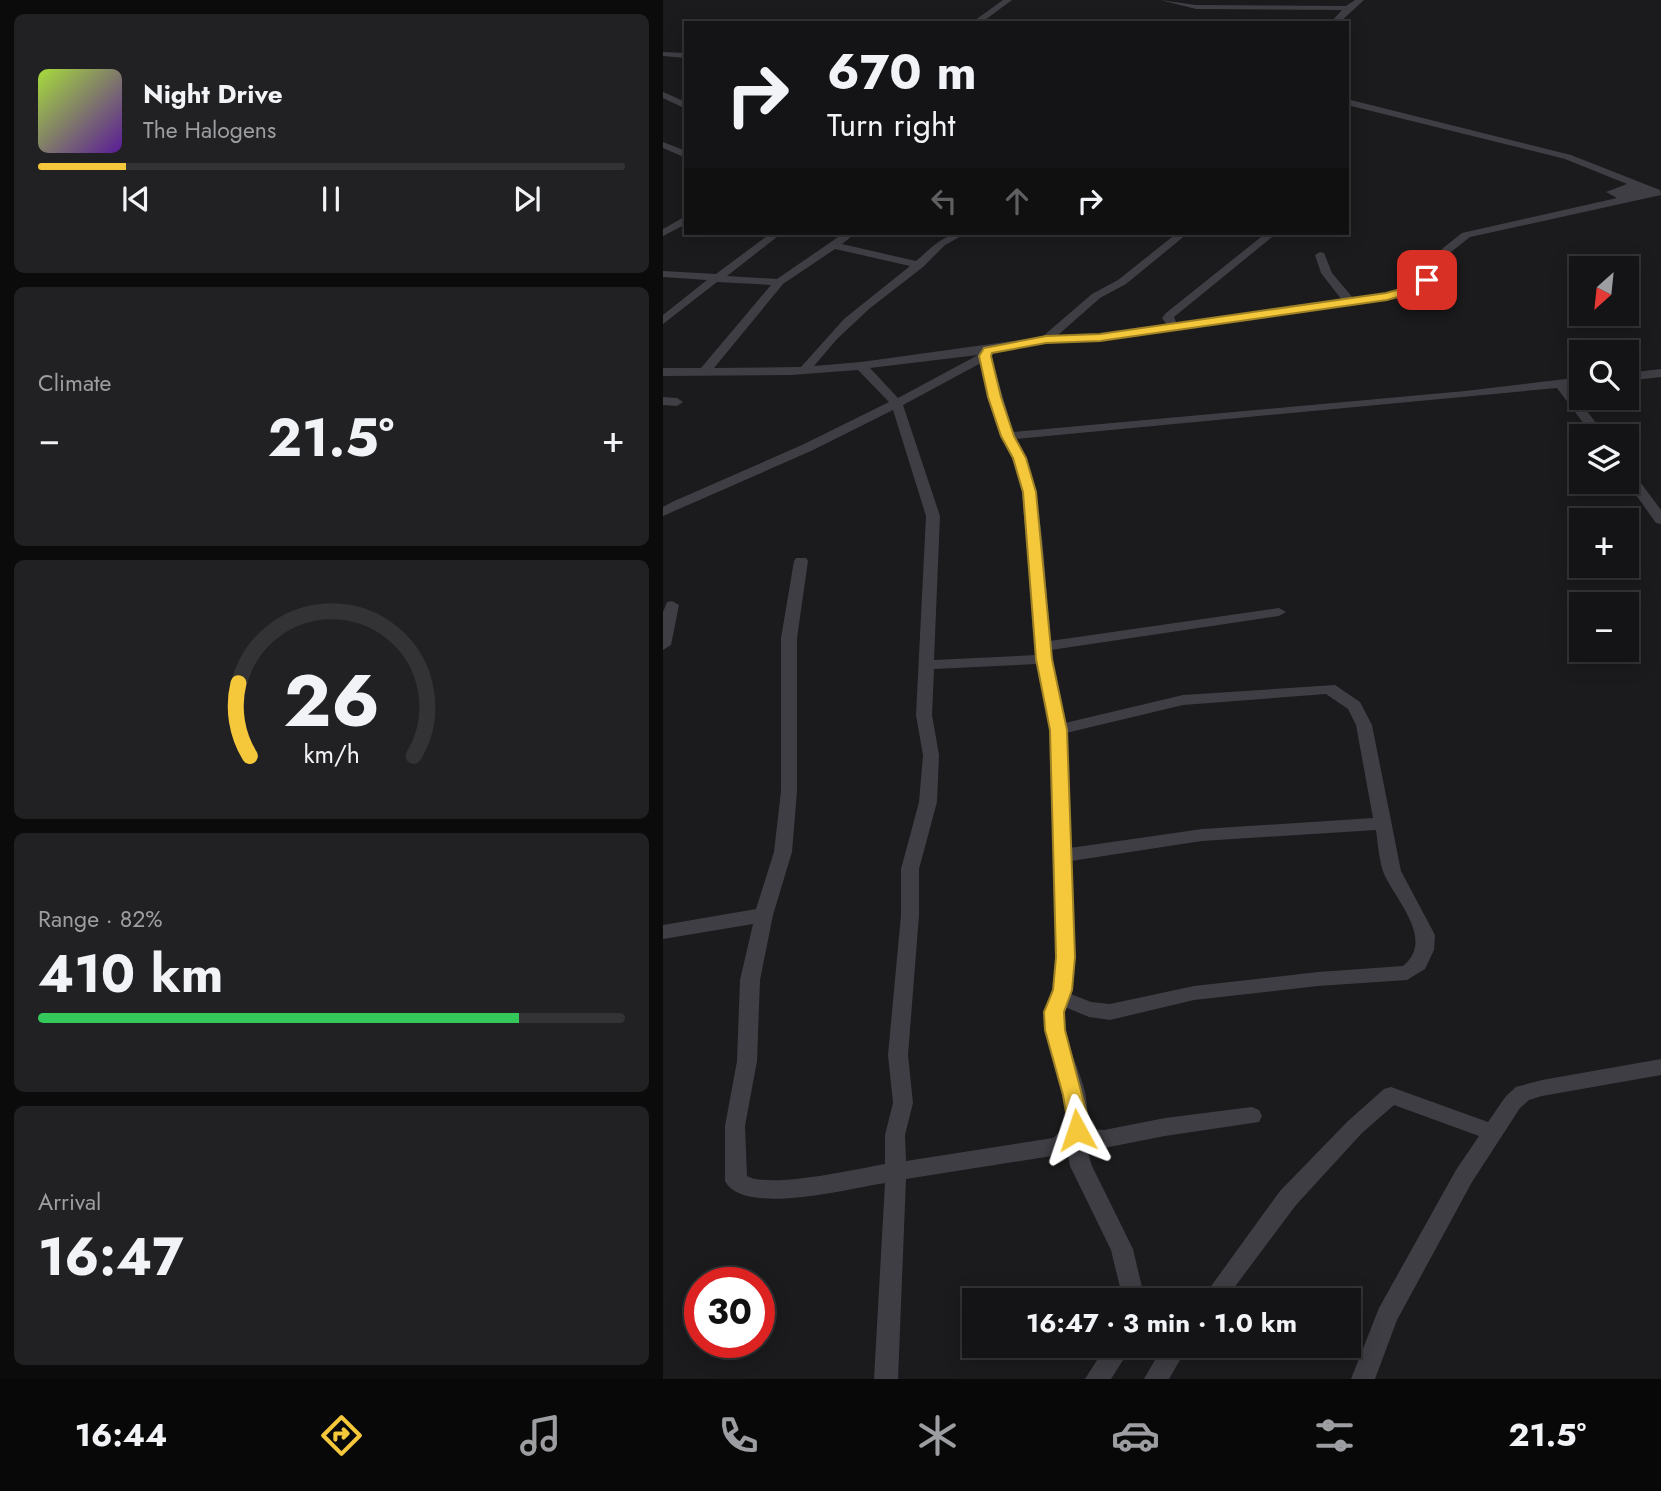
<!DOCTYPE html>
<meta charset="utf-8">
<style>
:root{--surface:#141416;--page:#212123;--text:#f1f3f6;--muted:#9d9ea1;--line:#333335;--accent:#f5c83b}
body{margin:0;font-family:Jost,sans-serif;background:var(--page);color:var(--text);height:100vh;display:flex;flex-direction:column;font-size:26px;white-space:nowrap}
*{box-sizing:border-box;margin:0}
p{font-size:23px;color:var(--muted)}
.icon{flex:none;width:38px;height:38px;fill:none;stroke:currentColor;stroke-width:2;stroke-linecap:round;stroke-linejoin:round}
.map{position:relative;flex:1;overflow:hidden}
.details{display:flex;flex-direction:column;gap:14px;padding:14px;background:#0b0b0c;width:663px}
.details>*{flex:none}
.guide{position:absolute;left:21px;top:21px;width:665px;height:214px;border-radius:0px;box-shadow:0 4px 18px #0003,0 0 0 2px var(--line);background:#141416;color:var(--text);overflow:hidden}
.needle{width:46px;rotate:207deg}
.fabs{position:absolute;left:906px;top:256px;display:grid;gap:14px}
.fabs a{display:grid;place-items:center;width:70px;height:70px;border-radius:0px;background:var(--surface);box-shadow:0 4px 18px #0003,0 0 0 2px var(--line);font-size:35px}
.speed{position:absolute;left:21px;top:1267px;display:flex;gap:14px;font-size:35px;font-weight:700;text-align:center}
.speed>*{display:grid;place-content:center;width:91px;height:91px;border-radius:50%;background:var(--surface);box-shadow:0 4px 18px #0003,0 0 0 2px var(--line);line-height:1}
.speed .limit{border:10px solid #d22;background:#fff;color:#111}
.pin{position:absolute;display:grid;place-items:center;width:60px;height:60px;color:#fff;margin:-30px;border-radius:14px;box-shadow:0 4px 10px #0006}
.me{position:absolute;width:77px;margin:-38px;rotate:355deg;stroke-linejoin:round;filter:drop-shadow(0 0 5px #0008)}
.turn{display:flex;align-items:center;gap:24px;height:147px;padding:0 28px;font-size:32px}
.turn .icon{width:91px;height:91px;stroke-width:2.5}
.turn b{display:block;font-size:49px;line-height:60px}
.lanes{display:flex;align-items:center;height:66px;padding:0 28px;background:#0003;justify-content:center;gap:35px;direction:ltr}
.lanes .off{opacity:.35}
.big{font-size:52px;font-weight:700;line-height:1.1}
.details .card{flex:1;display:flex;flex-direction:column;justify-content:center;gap:10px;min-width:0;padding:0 24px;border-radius:10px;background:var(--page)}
.details .dial{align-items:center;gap:0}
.dial svg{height:182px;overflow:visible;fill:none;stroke:var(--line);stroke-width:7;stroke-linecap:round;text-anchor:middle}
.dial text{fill:var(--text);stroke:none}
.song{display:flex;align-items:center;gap:21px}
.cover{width:84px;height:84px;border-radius:10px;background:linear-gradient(135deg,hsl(80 70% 55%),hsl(270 70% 35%))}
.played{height:7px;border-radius:4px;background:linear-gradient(90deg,var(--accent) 15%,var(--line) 15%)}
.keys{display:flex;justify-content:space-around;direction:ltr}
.heat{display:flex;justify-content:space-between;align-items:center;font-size:38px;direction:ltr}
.charge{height:10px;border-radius:5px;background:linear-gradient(90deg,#34c759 82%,var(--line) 0)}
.trip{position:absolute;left:299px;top:1288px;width:399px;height:70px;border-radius:0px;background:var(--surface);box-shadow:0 4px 18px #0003,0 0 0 2px var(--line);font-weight:700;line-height:70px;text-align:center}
.tabs{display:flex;height:112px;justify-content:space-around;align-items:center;background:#080809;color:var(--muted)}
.tabs .icon{width:49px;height:49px}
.tabs .selected{color:var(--accent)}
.tabs b{font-size:32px;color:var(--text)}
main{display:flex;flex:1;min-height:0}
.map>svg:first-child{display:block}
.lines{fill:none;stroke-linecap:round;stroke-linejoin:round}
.minor{fill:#3e3e44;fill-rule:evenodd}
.route{fill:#f5c83b;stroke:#9f8226;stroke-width:2}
</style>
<main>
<section class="details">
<div class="card">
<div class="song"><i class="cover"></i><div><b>Night Drive</b><p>The Halogens</p></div></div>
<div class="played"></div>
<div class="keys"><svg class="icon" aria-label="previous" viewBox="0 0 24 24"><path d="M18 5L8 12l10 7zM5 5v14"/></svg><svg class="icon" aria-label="pause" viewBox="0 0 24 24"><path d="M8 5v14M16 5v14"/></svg><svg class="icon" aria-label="next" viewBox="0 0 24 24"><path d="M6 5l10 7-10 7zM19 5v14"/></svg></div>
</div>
<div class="card"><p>Climate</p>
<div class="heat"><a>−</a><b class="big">21.5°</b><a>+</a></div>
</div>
<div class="card dial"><svg viewBox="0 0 100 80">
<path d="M14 69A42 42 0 1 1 86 69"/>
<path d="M14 69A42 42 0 0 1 9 37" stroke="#f5c83b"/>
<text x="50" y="56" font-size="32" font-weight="700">26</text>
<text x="50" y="72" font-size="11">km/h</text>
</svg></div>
<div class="card"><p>Range · 82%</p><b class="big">410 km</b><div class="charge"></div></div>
<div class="card"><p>Arrival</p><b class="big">16:47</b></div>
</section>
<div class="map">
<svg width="998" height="1379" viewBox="0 0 998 1379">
<rect width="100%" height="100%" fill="#1b1b1d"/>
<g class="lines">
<!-- minor -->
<g class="minor">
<polygon points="340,0 349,0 318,23 308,23"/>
<polygon points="497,0 533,5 683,6 692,0 701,0 676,23 667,23 679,10 533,9"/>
<polygon points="0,52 23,53 23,58 0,56"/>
<polygon points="0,92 23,102 23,109 0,98"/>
<path d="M684,99L908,155L997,190L998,195L807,237L788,252L760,290L724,300L437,341L383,343L330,353L328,356L350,432L802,391L919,377V385L907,389L943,436H930L894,388L353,439C383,498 381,576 387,641L616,608L623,612L616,616L388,650L402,723L520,695L672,685L697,702L709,725L738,871L772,935L771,950L762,969L744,980L655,986L531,1000L447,1020L426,1017L402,1007C394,1047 436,1088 421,1128L441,1130L502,1118L589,1107L596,1110L599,1116L596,1122L502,1136L441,1148L423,1146L429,1166L470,1249L482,1300H460L448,1250L407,1166L404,1151L395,1155L243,1179L235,1379H211L222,1183C189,1188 80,1217 62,1181V1126L74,1061L77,980L90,924L0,939V925L93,909L111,852L118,791V638L131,561L133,558H143L145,561L134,638V791L129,852L110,915L97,980L94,1061L82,1126L84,1176C107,1189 193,1169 222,1164V1135L230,1103L225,1055L238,915V869L256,802L260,755L253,715L263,516L230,410L148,451L0,516V507L9,502L139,445L226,402L195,370L128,375L0,376V368H38L108,285L54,282L0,324V315L44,280L0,277V271L53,274L108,233H119L64,276L114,279L181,233H193L179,244L253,261C270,247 280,233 304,233L282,245L260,267L206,309L174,339L151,366L198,362L379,337L429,294L455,280L514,233L524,234L463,284L437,298L394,336L437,335L504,325L499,318L503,313L603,233H614L511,317L514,324L679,300L658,273L652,255L657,252L661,253L669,273L690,298L723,294L752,286L780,248L799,233L954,198L943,192L964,184L902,159L684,105ZM172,249L247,266L181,319L138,367L51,368L120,284ZM315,355L235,398L207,368ZM318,363L326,397L339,436L349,458L359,492L373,655L271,660L277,516L240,405ZM374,664L387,730L393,957C392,968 393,979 390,990C388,998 381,1005 381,1015C381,1050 423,1112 390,1138L243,1161L242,1135L250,1103L245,1055L256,915V869L274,802L276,755L269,715L271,669ZM663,694L685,709L693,725L710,818L539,829L407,848L403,733L520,705ZM713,830C715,844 716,861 721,874C734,902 772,940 740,966L655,972L531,986L447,1004L428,1002L408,994L411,957L408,861L539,841Z"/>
<polygon points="0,142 23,151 23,158 0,148"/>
<polygon points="23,216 23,224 0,236 0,229"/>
<polygon points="998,369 998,377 964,381 964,373"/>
<polygon points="0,397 14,398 20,402 14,406 0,405"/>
<polygon points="964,470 969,471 998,510 998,524 993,523 963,481"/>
<polygon points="9,601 16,605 8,645 0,650 0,612 4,602"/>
<polygon points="998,1059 998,1075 879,1096 866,1100 857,1108 809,1182 734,1320 712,1379 688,1379 716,1308 793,1170 816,1136 731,1105 699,1133 633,1205 562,1300 538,1300 617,1191 685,1121 721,1089 728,1087 825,1122 843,1096 853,1087 879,1080"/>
<polygon points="443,1346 469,1346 448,1379 422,1379"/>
<polygon points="500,1346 525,1346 506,1379 481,1379"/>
</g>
</g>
<!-- route -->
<polygon class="route" points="760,277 770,280 760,290 724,300 437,341 383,343 329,353 328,356 338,397 351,436 363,458 373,492 389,659 404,730 412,957 409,990 401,1012 402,1030 425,1118 421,1136 414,1139 406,1136 403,1130 404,1118 400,1095 382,1030 381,1012 390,990 393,957 387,730 373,659 360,492 350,458 338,436 325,397 316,356 321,348 383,336 437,334 723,293 752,285"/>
</svg>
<div class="fabs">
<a><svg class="needle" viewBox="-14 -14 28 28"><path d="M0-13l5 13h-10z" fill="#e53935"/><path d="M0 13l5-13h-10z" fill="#9d9ea1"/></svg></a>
<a><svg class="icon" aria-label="search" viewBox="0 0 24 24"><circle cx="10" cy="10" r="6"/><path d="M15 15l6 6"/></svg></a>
<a><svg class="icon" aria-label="layers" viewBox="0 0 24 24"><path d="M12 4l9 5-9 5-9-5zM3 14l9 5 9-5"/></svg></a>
<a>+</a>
<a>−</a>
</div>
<div class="speed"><div class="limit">30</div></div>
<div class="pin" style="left:764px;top:280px;background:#d93025"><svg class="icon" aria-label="arrive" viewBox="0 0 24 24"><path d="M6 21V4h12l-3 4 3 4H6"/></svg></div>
<svg class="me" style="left:414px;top:1130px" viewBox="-20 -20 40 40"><path d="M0-17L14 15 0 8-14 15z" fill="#f5c83b" stroke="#fff" stroke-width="4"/></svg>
<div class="trip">16:47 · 3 min · 1.0 km</div>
<div class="guide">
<div class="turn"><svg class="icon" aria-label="right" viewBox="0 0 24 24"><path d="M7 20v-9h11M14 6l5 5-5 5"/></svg><div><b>670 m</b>Turn right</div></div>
<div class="lanes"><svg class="icon off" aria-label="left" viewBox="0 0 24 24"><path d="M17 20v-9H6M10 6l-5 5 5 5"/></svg><svg class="icon off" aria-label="ahead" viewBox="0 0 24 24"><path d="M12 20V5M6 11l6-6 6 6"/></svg><svg class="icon" aria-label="right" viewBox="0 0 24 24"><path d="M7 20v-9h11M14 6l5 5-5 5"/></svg></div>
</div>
</div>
</main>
<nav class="tabs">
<b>16:44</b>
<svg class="icon selected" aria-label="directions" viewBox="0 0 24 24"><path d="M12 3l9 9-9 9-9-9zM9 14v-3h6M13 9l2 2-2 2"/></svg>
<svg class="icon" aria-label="music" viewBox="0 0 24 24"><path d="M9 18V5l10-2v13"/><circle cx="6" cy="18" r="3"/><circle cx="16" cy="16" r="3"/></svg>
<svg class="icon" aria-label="phone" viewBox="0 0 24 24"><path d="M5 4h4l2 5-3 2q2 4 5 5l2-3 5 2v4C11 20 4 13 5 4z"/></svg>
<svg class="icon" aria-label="climate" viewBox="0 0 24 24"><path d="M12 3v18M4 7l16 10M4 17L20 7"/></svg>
<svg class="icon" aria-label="car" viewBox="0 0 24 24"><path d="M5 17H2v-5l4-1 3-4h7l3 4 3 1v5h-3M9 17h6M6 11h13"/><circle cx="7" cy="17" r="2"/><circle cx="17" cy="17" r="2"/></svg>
<svg class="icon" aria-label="filters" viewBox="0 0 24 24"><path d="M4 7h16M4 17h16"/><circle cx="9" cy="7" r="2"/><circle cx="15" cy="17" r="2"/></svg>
<b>21.5°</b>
</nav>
